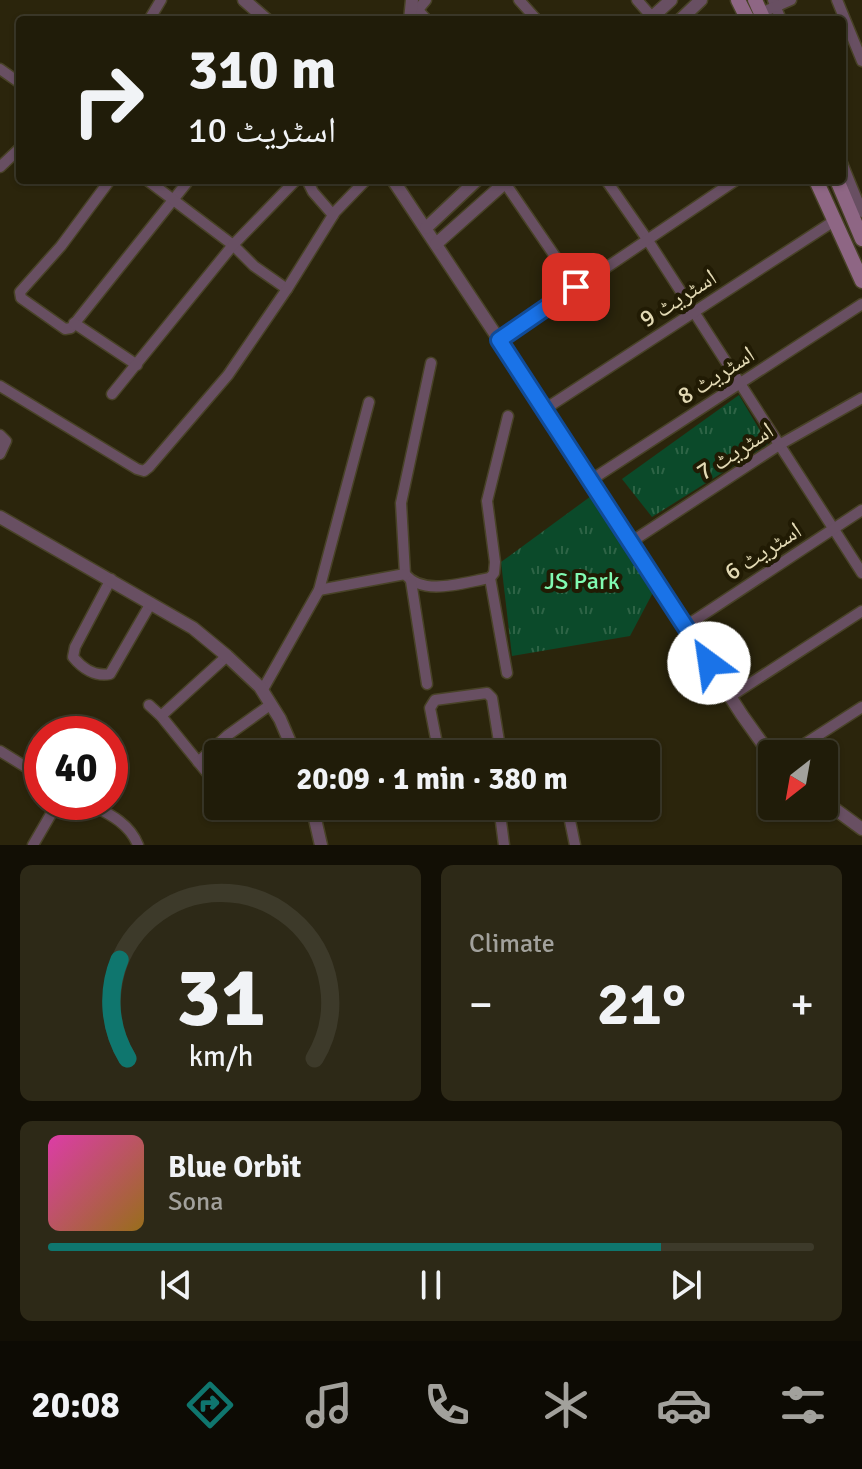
<!DOCTYPE html>
<meta charset="utf-8">
<style>
:root{--surface:#201c09;--page:#2d2917;--text:#f1f3f6;--muted:#a2a19c;--line:#3d3a2a;--accent:#0f766e}
body{margin:0;font-family:Signika,"Noto Naskh Arabic",sans-serif;background:var(--page);color:var(--text);height:100vh;display:flex;flex-direction:column;font-size:30px;white-space:nowrap}
*{box-sizing:border-box;margin:0}
p{font-size:26px;color:var(--muted)}
.icon{flex:none;width:44px;height:44px;fill:none;stroke:currentColor;stroke-width:2;stroke-linecap:round;stroke-linejoin:round}
.map{position:relative;height:845px;overflow:hidden}
.sheet{display:flex;flex-direction:column;gap:20px;padding:20px;background:#120f05;flex:1}
.sheet>*{flex:none}
.hud{position:absolute;left:16px;top:16px;width:830px;height:168px;border-radius:8px;box-shadow:0 2px 6px #0004,0 0 0 2px var(--line);background:#201c09;color:var(--text);overflow:hidden}
.needle{width:52px;rotate:211deg}
.controls{position:absolute;left:758px;top:740px;display:grid;gap:16px}
.controls a{display:grid;place-items:center;width:80px;height:80px;border-radius:8px;background:var(--surface);box-shadow:0 2px 6px #0004,0 0 0 2px var(--line);font-size:40px}
.speed{position:absolute;left:24px;top:716px;display:flex;gap:16px;font-size:40px;font-weight:700;text-align:center}
.speed>*{display:grid;place-content:center;width:104px;height:104px;border-radius:50%;background:var(--surface);box-shadow:0 2px 6px #0004,0 0 0 2px var(--line);line-height:1}
.speed .limit{border:12px solid #d22;background:#fff;color:#111}
.pin{position:absolute;display:grid;place-items:center;width:68px;height:68px;color:#fff;margin:-34px;border-radius:16px;box-shadow:0 4px 12px #0006}
.me{position:absolute;width:88px;margin:-44px;rotate:329deg;stroke-linejoin:round;filter:drop-shadow(0 0 6px #0008)}
.turn{display:flex;align-items:center;gap:28px;height:168px;padding:0 40px;font-size:36px}
.turn .icon{width:104px;height:104px;stroke-width:2.5}
.turn b{display:block;font-size:56px;line-height:68px}
.big{font-size:60px;font-weight:700;line-height:1.1}
.sheet .card{flex:1;display:flex;flex-direction:column;justify-content:center;gap:12px;min-width:0;padding:0 28px;border-radius:12px;background:var(--page)}
.sheet .dial{align-items:center;gap:0}
.dial svg{height:208px;overflow:visible;fill:none;stroke:var(--line);stroke-width:7;stroke-linecap:round;text-anchor:middle}
.dial text{fill:var(--text);stroke:none}
.song{display:flex;align-items:center;gap:24px}
.cover{width:96px;height:96px;border-radius:12px;background:linear-gradient(135deg,hsl(320 70% 55%),hsl(40 70% 35%))}
.played{height:8px;border-radius:4px;background:linear-gradient(90deg,var(--accent) 80%,var(--line) 80%)}
.keys{display:flex;justify-content:space-around;direction:ltr}
.heat{display:flex;justify-content:space-between;align-items:center;font-size:44px;direction:ltr}
.sheet .tiles{flex:1;display:grid;gap:20px;grid-template-columns:1fr 1fr}
.card:last-child{grid-column:span 2}
.trip{position:absolute;left:204px;top:740px;width:456px;height:80px;border-radius:8px;background:var(--surface);box-shadow:0 2px 6px #0004,0 0 0 2px var(--line);font-weight:700;line-height:80px;text-align:center}
.tabs{display:flex;height:128px;justify-content:space-around;align-items:center;background:#0d0b04;color:var(--muted)}
.tabs .icon{width:56px;height:56px}
.tabs .on{color:var(--accent)}
.tabs b{font-size:36px;color:var(--text)}
.map>svg:first-child{display:block}
.grass{fill:url(#grass-tufts)}
.lines{fill:none;stroke-linecap:round;stroke-linejoin:round}
.minor-casing{stroke:#484227;stroke-width:13}
.tertiary-casing{stroke:#484227;stroke-width:15}
.secondary-casing{stroke:#484227;stroke-width:17}
.minor{stroke:#684f62;stroke-width:10}
.tertiary{stroke:#684f62;stroke-width:12}
.secondary{stroke:#8e6684;stroke-width:14}
.route-casing{stroke:#114b97;stroke-width:20}
.route{stroke:#1a73e8;stroke-width:14}
.labels{text-anchor:middle;stroke-width:8;stroke-linejoin:round;paint-order:stroke}
.street-label{font-size:24px;fill:#e2d9b4;stroke:#211b04}
.park-label{font-size:24px;fill:#81fbb2;stroke:#211b04}
</style>
<div class="map">
<svg width="862" height="845" viewBox="0 0 862 845">
<defs>
<pattern id="grass-tufts" width="24" height="20" patternUnits="userSpaceOnUse" patternTransform="scale(2)"><rect width="24" height="20" fill="#0b4a2a"/><path d="M3 7l-1-3M5 7V3M7 7l1-3M15 17l-1-3M17 17v-4M19 17l1-3" fill="none" stroke="#2e6446"/></pattern>
</defs>
<rect width="100%" height="100%" fill="#2b250c"/>
<!-- grass -->
<g class="grass">
<polygon points="739,395 768,444 652,517 622,479"/>
<polygon points="598,491 658,583 630,636 512,656 501,562"/>
</g>
<g class="lines">
<!-- minor casing -->
<g class="minor-casing">
<g id="minor">
<polyline points="519,0 537,20"/>
<polyline points="637,0 652,17"/>
<polyline points="773,0 781,20"/>
<polyline points="837,0 862,61"/>
<polyline points="417,9 427,20"/>
<polyline points="761,13 791,0"/>
<polyline points="411,18 426,0"/>
<polyline points="149,20 161,0"/>
<polyline points="0,69 20,83"/>
<polyline points="842,163 862,212"/>
<polyline points="0,167 20,148"/>
<polyline points="110,180 61,246 20,292 21,298 65,329 71,328 189,180"/>
<polyline points="147,180 233,245 254,266 287,289"/>
<polyline points="307,180 313,192 333,215"/>
<polyline points="606,180 647,239 862,573"/>
<polyline points="505,183 576,287"/>
<polyline points="74,323 137,365"/>
<polyline points="499,340 736,180"/>
<path d="M431,363L401,503L405,574C423,597 465,582 490,578"/>
<polyline points="0,386 137,469 144,471 149,467 228,375 287,289 335,212 366,180"/>
<polyline points="112,394 233,245 296,180"/>
<polyline points="545,409 834,221"/>
<polyline points="0,435 6,441 0,454"/>
<polyline points="591,480 862,304"/>
<polyline points="631,542 779,445 862,398"/>
<path d="M111,579L75,647L73,657C82,668 95,677 110,674L151,603"/>
<polyline points="411,581 427,684"/>
<polyline points="319,590 405,574"/>
<polyline points="686,626 862,510"/>
<polyline points="507,673 490,578 494,573 495,562 487,501 508,416"/>
<polyline points="262,691 319,590 369,402"/>
<polyline points="731,696 862,611"/>
<polyline points="149,705 161,716 217,785"/>
<polyline points="161,716 227,656"/>
<polyline points="0,751 42,777"/>
<polyline points="439,754 430,708 435,700 487,693 492,698 501,754"/>
<polyline points="789,754 862,707"/>
<polyline points="198,762 228,735 270,705"/>
<path d="M86,802C107,813 129,822 138,845"/>
<polyline points="499,806 504,845"/>
<polyline points="567,806 575,845"/>
<polyline points="33,845 58,802"/>
</g>
</g>
<!-- tertiary casing -->
<g class="tertiary-casing">
<g id="tertiary">
<polyline points="244,0 267,20"/>
<polyline points="410,20 412,0"/>
<polyline points="649,20 671,0"/>
<polyline points="680,20 701,0"/>
<polyline points="393,180 545,409 742,715 772,757"/>
<polyline points="426,228 477,180"/>
<polyline points="436,244 508,180"/>
<polyline points="0,517 193,628 227,656 260,687 280,719 295,754"/>
<polyline points="824,801 862,829"/>
<polyline points="312,806 321,845"/>
</g>
</g>
<!-- secondary casing -->
<g class="secondary-casing">
<g id="secondary">
<polyline points="738,0 748,20"/>
<polyline points="755,0 764,20"/>
<polyline points="816,180 862,281"/>
<polyline points="837,180 862,239"/>
</g>
</g>
<!-- minor -->
<use href="#minor" class="minor"/>
<!-- tertiary -->
<use href="#tertiary" class="tertiary"/>
<!-- secondary -->
<use href="#secondary" class="secondary"/>
</g>
<g class="lines">
<!-- route casing -->
<g class="route-casing">
<polyline id="route" points="576,287 499,340 709,663"/>
</g>
<!-- route -->
<use href="#route" class="route"/>
</g>
<g class="labels">
<!-- street labels -->
<g class="street-label">
<text transform="translate(678 298) rotate(-33)" y="8">اسٹریٹ 9</text>
<text transform="translate(716 375) rotate(-33)" y="8">اسٹریٹ 8</text>
<text transform="translate(735 451) rotate(-33)" y="8">اسٹریٹ 7</text>
<text transform="translate(763 551) rotate(-33)" y="8">اسٹریٹ 6</text>
</g>
<!-- park labels -->
<g class="park-label">
<text x="582" y="589">JS Park</text>
</g>
</g>
</svg>
<div class="controls">
<a><svg class="needle" viewBox="-14 -14 28 28"><path d="M0-13l5 13h-10z" fill="#e53935"/><path d="M0 13l5-13h-10z" fill="#a2a19c"/></svg></a>
</div>
<div class="speed"><div class="limit">40</div></div>
<div class="pin" style="left:576px;top:287px;background:#d93025"><svg class="icon" aria-label="arrive" viewBox="0 0 24 24"><path d="M6 21V4h12l-3 4 3 4H6"/></svg></div>
<svg class="me" style="left:709px;top:663px" viewBox="-20 -20 40 40"><circle r="19" fill="#fff"/><path d="M0-13L10 11 0 6-10 11z" fill="#1a73e8"/></svg>
<div class="trip">20:09 · 1 min · 380 m</div>
<div class="hud">
<div class="turn"><svg class="icon" aria-label="right" viewBox="0 0 24 24"><path d="M7 20v-9h11M14 6l5 5-5 5"/></svg><div><b>310 m</b>اسٹریٹ 10</div></div>
</div>
</div>
<section class="sheet">
<div class="tiles">
<div class="card dial"><svg viewBox="0 0 100 80">
<path d="M14 69A42 42 0 1 1 86 69"/>
<path d="M14 69A42 42 0 0 1 11 31" stroke="#0f766e"/>
<text x="50" y="56" font-size="32" font-weight="700">31</text>
<text x="50" y="72" font-size="11">km/h</text>
</svg></div>
<div class="card"><p>Climate</p>
<div class="heat"><a>−</a><b class="big">21°</b><a>+</a></div>
</div>
<div class="card">
<div class="song"><i class="cover"></i><div><b>Blue Orbit</b><p>Sona</p></div></div>
<div class="played"></div>
<div class="keys"><svg class="icon" aria-label="previous" viewBox="0 0 24 24"><path d="M18 5L8 12l10 7zM5 5v14"/></svg><svg class="icon" aria-label="pause" viewBox="0 0 24 24"><path d="M8 5v14M16 5v14"/></svg><svg class="icon" aria-label="next" viewBox="0 0 24 24"><path d="M6 5l10 7-10 7zM19 5v14"/></svg></div>
</div>
</div>
</section>
<nav class="tabs">
<b>20:08</b>
<svg class="icon on" aria-label="directions" viewBox="0 0 24 24"><path d="M12 3l9 9-9 9-9-9zM9 14v-3h6M13 9l2 2-2 2"/></svg>
<svg class="icon" aria-label="music" viewBox="0 0 24 24"><path d="M9 18V5l10-2v13"/><circle cx="6" cy="18" r="3"/><circle cx="16" cy="16" r="3"/></svg>
<svg class="icon" aria-label="phone" viewBox="0 0 24 24"><path d="M5 4h4l2 5-3 2q2 4 5 5l2-3 5 2v4C11 20 4 13 5 4z"/></svg>
<svg class="icon" aria-label="climate" viewBox="0 0 24 24"><path d="M12 3v18M4 7l16 10M4 17L20 7"/></svg>
<svg class="icon" aria-label="car" viewBox="0 0 24 24"><path d="M5 17H2v-5l4-1 3-4h7l3 4 3 1v5h-3M9 17h6M6 11h13"/><circle cx="7" cy="17" r="2"/><circle cx="17" cy="17" r="2"/></svg>
<svg class="icon" aria-label="filters" viewBox="0 0 24 24"><path d="M4 7h16M4 17h16"/><circle cx="9" cy="7" r="2"/><circle cx="15" cy="17" r="2"/></svg>
</nav>
